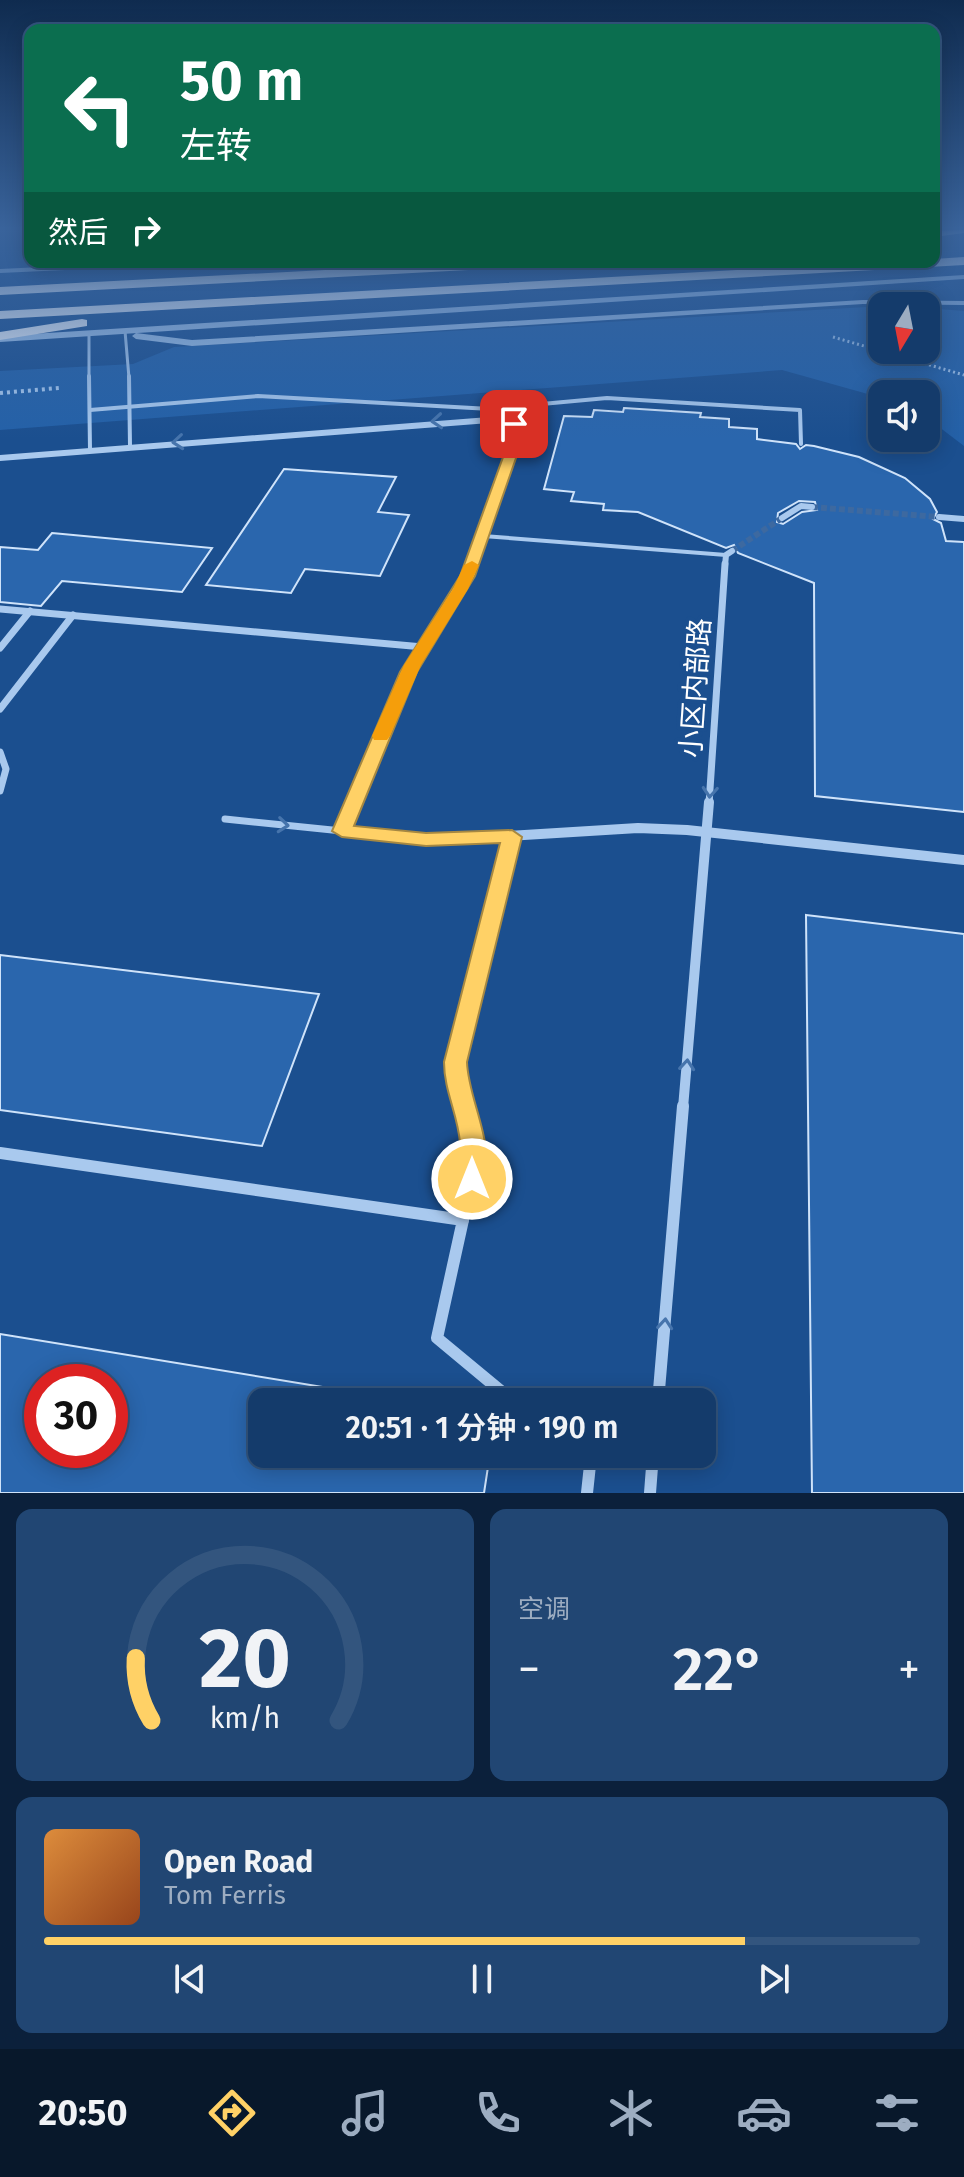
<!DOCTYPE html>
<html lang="zh">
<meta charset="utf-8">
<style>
:root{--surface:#143b6b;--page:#214673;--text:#f1f3f6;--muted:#9dadc1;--line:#33557e;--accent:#ffd166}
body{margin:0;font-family:"Fira Sans","Noto Sans SC",sans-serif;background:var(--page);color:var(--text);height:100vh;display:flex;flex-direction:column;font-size:30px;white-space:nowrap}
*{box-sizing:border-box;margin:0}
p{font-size:26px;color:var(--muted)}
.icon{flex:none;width:44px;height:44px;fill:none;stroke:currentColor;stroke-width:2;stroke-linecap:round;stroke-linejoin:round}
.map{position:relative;height:1493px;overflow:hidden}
.panel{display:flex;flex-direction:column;gap:16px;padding:16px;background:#0b203b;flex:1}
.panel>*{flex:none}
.hud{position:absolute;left:24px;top:24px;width:916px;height:244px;border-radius:16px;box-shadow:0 4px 20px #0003,0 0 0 2px var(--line);background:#0b6e4f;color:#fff;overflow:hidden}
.needle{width:52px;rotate:190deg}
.buttons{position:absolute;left:868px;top:292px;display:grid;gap:16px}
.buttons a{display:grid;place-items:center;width:72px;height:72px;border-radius:16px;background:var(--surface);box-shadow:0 4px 20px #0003,0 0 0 2px var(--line);font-size:40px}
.speed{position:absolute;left:24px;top:1364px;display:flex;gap:16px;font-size:40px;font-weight:700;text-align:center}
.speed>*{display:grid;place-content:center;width:104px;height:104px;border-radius:50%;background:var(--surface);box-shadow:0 4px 20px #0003,0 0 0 2px var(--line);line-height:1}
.speed .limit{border:12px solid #d22;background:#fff;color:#111}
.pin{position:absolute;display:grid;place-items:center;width:68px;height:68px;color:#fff;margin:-34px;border-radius:16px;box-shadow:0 4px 12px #0006}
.me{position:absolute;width:88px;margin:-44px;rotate:0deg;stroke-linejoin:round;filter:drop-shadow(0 0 6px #0008)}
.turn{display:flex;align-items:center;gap:28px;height:168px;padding:0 24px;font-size:36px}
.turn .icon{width:104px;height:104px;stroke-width:2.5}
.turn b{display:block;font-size:56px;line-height:68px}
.then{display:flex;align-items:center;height:76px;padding:0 24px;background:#0003;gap:16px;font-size:30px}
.big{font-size:60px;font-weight:600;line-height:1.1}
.panel .widget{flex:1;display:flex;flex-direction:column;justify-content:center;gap:12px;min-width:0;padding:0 28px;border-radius:16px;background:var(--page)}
.panel .dial{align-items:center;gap:0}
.dial svg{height:208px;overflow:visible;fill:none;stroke:var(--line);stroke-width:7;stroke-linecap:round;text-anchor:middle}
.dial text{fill:var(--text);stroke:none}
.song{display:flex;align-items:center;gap:24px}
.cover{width:96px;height:96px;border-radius:12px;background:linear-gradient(135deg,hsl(30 70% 55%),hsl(20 70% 35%))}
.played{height:8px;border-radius:4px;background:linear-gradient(90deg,var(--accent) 80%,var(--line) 80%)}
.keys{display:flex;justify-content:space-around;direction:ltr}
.heat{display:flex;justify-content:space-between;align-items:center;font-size:44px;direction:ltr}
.panel .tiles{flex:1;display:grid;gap:16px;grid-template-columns:1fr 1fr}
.widget:last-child{grid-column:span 2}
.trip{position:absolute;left:248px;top:1388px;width:468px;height:80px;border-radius:16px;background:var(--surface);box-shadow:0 4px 20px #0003,0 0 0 2px var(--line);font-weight:600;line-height:80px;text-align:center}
.tabs{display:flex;height:128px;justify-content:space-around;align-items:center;background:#08182b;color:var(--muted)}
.tabs .icon{width:56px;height:56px}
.tabs .current{color:var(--accent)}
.tabs b{font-size:36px;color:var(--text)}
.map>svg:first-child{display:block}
.green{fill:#2461a8}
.building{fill:#2a66ad;stroke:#cfe3fa;stroke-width:2;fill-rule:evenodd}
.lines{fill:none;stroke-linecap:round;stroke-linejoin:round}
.minor-tunnel{stroke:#3d69a0;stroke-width:6;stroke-dasharray:6 3;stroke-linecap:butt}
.path-far1{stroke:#a9c9ee;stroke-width:3;stroke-dasharray:2 3;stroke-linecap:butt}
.path{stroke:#a9c9ee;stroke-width:4;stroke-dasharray:3 4;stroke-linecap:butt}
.service-far2{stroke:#a9c9ee;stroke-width:3}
.service-far1{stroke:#a9c9ee;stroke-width:4}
.service{stroke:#a9c9ee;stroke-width:7}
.minor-far3{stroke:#a9c9ee;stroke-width:6}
.minor-far2{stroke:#a9c9ee;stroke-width:7}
.minor-far1{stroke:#a9c9ee;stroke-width:10}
.minor{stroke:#a9c9ee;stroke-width:12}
.tertiary{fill:#a9c9ee;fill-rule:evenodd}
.trunk{fill:#f8faff;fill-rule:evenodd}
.oneway{stroke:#4674ac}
.route{fill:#ffd166;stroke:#a68842;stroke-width:2}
.slow{fill:#f59e0b}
.labels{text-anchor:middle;stroke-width:8;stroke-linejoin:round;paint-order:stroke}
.street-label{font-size:28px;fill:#fff;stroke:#1b4f8f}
</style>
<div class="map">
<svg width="964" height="1493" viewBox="0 0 964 1493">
<rect width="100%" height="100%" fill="#1b4f8f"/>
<!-- green -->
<polygon class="green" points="882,306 882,350 926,350 926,308 964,311 964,446 926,417 926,394 882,394 882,398 782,370 0,430 0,371 133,364 174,347 884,306 889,306"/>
<!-- building -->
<g class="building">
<path d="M624,408L701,413L700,417L729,419V427L757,429V439L796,444L800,449L806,445L814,446L859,457L905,478L930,499L937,512L933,519L941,523L946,541L964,542V812L815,796L814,583L738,553L734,545L726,548L638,512L603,510L604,504L571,501L574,492L544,489L564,416L592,417L594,410L623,412ZM799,501L815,502L817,510L802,512L783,524L777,522L778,513Z"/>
<polygon points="284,469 396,477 378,512 409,515 380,576 305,569 291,593 206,585"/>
<polygon points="52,533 212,548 182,592 62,581 41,606 0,602 0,547 38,550"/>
<polygon points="806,915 964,934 964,1493 812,1493"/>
<polygon points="0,955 319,994 262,1146 0,1110"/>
<path d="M0,1334L414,1402H262V1454H490L484,1493H0ZM42,1382H110V1450H42Z"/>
</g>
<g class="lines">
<!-- minor-tunnel -->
<g class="minor-tunnel">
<polyline points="812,507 939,517"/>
<polyline points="732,551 782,518"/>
</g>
<!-- path-far1 -->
<polyline class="path-far1" points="833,337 964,375"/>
<!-- path -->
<polyline class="path" points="0,393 59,388"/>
<!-- service-far2 -->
<g class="service-far2">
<polyline points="125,331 129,378"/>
<polyline points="89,333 89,378"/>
</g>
<!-- service-far1 -->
<g class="service-far1">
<polyline points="89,376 90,450"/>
<polyline points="129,376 130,446"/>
<polyline points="90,410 258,396 508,410"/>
<polyline points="482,418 531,405 607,398 800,410 801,444"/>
<polyline points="518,433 527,406"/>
<polyline points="483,536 726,555"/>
</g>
<!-- service -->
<polyline class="service" points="225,819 342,831"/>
<!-- minor-far3 -->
<g class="minor-far3">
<polyline points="0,458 502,419 517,426 518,435 472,566"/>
<polyline points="939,517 964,519"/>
<polyline points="782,518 801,506 812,507"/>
<polyline points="725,566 726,555 732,551"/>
</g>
<!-- minor-far2 -->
<g class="minor-far2">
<polyline points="0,609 423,647"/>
<polyline points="0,648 30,611"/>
<polyline points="0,709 73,615"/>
<polyline points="0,752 6,769 0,791"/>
<polyline points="353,804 412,665 468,576 472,564"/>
<polyline points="709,804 725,564"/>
</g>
<!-- minor-far1 -->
<g class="minor-far1">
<polyline points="354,802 342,831 413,839 460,839 638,828 687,830 964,860"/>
<polyline points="462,1108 456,1083 456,1062 512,837"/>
<polyline points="683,1108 709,802"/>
</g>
<!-- minor -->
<g class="minor">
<polyline points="462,1106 474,1157 463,1220"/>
<polyline points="0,1153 463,1220 437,1338 514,1402"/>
<polyline points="658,1402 683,1106"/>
<polyline points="577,1454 590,1465 587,1493"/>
<polyline points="650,1493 653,1454"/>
</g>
<!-- tertiary -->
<g class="tertiary">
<polygon points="145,262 199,262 195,264 0,273 0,269"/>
<polygon points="964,275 964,279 0,342 0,336"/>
<polygon points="863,300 964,301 964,305 863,304 192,346 136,339 132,336 136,333 192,340"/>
</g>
<!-- trunk -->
<g class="trunk">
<polygon points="964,230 964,233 934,237 934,231"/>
<polygon points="964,257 964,265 0,319 0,311 882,262 934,262 934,259"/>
<polygon points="477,262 551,262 545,266 0,295 0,287"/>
<polygon points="82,319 87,320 87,326 0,340 0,332"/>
</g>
</g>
<!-- one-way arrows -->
<defs><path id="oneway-chevron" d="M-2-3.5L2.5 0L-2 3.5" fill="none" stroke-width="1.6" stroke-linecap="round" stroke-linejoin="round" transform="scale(2)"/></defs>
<g class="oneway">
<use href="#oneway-chevron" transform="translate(437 421) rotate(176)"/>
<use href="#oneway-chevron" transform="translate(178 442) rotate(175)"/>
<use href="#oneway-chevron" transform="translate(710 792) rotate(94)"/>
<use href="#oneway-chevron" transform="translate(283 825) rotate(6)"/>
<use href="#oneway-chevron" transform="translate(687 1065) rotate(-85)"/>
<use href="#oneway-chevron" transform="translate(665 1324) rotate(-85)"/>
</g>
<!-- sky -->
<linearGradient id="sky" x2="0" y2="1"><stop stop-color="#0f2b4f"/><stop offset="0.52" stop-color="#39639b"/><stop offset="1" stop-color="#39639b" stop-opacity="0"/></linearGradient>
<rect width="964" height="439" fill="url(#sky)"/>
<!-- route -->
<path class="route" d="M510,421H518L524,435L475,576L417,672L354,826L426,833L512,830L522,837L467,1062C468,1101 499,1149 481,1186L472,1189L463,1186C456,1173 461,1158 460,1143C458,1115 444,1091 444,1062L500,843L426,846L342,837L332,831L400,672L460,576L511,435Z"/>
<!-- slow -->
<polygon class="slow" points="472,561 479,565 468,589 421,665 390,736 387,740 374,740 372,736 404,665 453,589 464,565"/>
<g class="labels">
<!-- street labels -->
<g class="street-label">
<text transform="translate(695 688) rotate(-86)" y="10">小区内部路</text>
</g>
</g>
</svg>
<div class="buttons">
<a><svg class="needle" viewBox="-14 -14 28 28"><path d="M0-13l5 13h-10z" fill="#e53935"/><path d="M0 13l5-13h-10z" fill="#9dadc1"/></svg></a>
<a><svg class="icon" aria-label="sound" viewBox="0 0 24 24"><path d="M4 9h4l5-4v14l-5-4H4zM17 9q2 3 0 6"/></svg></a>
</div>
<div class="speed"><div class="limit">30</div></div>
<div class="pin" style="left:514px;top:424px;background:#d93025"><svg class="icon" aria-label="arrive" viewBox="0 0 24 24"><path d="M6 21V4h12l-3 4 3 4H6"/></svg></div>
<svg class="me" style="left:472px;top:1179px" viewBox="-20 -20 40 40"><circle r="17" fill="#ffd166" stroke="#fff" stroke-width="3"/><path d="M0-11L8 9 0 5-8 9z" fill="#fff"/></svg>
<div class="trip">20:51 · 1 分钟 · 190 m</div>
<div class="hud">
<div class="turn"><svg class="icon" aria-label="left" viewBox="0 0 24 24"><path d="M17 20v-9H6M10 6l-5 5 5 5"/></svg><div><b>50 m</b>左转</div></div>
<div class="then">然后<svg class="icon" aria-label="right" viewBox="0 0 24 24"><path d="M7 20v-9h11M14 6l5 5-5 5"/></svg></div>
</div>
</div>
<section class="panel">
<div class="tiles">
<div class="widget dial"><svg viewBox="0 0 100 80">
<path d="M14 69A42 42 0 1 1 86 69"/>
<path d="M14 69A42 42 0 0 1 8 45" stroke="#ffd166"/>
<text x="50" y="56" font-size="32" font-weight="700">20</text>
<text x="50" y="72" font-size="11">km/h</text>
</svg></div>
<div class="widget"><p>空调</p>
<div class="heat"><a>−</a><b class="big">22°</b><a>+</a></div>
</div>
<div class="widget">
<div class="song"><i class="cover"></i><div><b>Open Road</b><p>Tom Ferris</p></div></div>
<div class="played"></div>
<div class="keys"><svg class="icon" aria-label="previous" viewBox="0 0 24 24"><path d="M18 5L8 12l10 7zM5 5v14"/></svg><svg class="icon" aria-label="pause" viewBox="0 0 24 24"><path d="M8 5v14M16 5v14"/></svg><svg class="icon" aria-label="next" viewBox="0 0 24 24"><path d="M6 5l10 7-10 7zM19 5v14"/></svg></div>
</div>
</div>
</section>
<nav class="tabs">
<b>20:50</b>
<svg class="icon current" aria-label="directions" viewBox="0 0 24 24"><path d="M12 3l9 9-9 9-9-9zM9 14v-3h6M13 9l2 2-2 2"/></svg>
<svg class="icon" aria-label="music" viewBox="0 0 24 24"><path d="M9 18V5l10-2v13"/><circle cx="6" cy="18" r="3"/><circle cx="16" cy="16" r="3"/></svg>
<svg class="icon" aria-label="phone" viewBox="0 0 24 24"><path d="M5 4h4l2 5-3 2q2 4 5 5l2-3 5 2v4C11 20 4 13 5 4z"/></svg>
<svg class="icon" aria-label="climate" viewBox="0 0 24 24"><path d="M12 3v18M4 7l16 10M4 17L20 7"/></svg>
<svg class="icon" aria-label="car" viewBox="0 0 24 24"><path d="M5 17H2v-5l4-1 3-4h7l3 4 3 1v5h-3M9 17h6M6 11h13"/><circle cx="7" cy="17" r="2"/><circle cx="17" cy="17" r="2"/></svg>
<svg class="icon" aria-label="filters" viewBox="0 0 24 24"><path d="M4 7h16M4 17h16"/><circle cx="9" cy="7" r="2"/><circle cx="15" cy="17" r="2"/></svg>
</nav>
